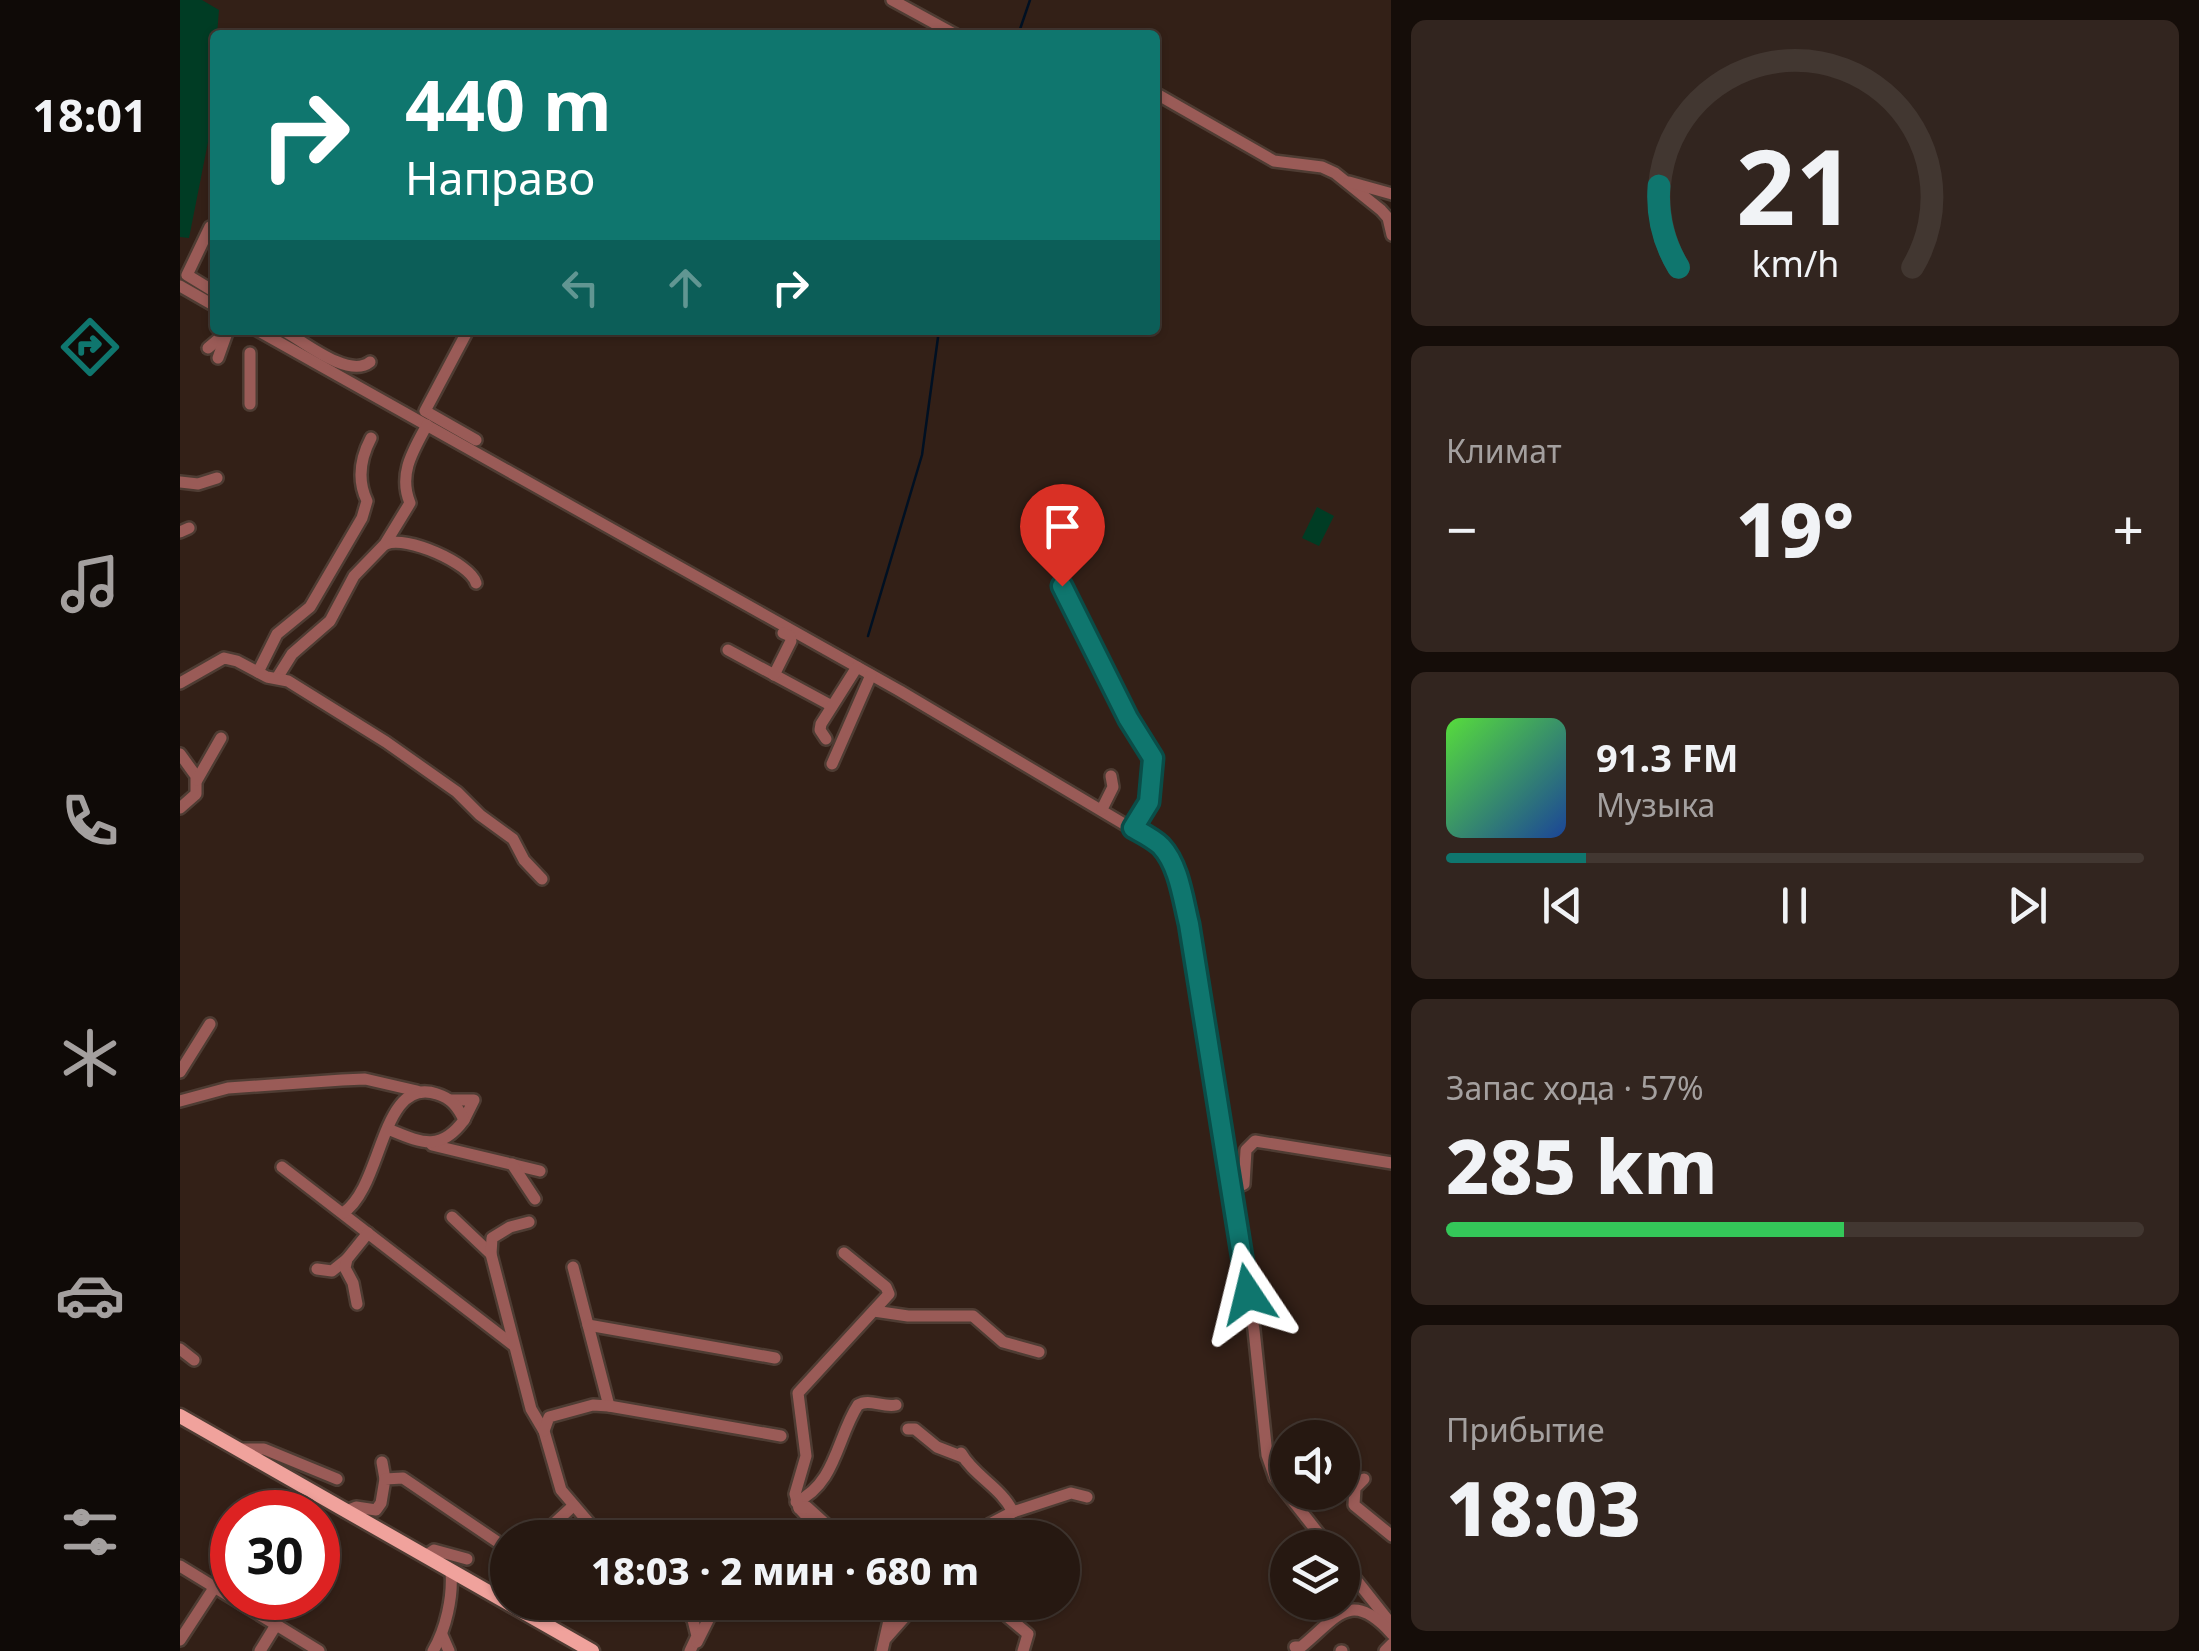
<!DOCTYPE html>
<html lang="ru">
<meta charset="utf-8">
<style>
:root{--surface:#261811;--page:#32251f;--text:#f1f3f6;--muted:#a4a09f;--line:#423731;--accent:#0f766e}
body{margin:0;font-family:"Noto Sans",sans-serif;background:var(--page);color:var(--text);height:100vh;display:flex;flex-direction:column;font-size:38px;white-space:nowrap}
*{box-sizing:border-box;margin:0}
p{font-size:32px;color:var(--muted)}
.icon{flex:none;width:55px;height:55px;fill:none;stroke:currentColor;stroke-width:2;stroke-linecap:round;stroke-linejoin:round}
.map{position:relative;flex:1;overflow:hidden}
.panel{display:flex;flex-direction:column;gap:20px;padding:20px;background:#150d09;width:808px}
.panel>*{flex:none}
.top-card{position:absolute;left:30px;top:30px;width:950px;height:305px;border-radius:10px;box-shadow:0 2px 8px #0004,0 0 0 2px var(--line);background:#0f766e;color:#fff;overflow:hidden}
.controls{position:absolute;left:1090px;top:1420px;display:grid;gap:20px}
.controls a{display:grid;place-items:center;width:90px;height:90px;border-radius:50%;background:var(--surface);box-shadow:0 2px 8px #0004,0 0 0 2px var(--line);font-size:50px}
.speed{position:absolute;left:30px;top:1490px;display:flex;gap:20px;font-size:50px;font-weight:700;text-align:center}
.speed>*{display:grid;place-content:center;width:130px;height:130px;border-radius:50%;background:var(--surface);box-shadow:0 2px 8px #0004,0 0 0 2px var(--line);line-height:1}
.speed .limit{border:15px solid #d22;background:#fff;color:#111}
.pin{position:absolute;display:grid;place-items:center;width:85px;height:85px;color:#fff;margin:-102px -42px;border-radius:50% 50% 50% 0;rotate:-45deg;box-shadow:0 0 10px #0007}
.pin .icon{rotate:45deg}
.me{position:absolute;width:110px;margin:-55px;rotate:350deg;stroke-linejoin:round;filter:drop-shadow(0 0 8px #0008)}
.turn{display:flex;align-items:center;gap:35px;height:210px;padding:0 30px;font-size:45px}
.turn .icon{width:130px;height:130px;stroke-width:2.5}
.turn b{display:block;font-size:70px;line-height:85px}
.lanes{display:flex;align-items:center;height:95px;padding:0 30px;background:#0003;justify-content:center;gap:50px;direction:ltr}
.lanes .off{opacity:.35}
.big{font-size:75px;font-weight:800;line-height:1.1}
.panel .widget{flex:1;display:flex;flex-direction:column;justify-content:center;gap:15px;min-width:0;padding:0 35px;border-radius:15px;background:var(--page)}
.panel .dial{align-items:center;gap:0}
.dial svg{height:260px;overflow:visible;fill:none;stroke:var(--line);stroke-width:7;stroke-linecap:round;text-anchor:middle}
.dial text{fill:var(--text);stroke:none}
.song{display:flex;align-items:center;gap:30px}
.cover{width:120px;height:120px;border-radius:15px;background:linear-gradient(135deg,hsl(110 70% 55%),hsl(220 70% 35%))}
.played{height:10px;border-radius:5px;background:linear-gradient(90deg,var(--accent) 20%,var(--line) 20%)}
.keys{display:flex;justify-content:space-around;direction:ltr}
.heat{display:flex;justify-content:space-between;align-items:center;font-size:55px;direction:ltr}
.charge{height:15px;border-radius:8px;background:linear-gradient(90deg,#34c759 57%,var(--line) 0)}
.trip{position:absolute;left:310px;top:1520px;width:590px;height:100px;border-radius:50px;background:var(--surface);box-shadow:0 2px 8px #0004,0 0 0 2px var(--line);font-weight:800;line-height:100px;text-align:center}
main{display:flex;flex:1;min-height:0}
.menu{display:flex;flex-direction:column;width:180px;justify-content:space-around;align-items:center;background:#0f0a07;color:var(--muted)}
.menu .icon{width:70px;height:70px}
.menu .selected{color:var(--accent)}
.menu b{font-size:45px;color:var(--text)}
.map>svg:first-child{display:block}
.green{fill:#003c24}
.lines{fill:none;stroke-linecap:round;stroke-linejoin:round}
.stream{stroke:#001022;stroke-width:2.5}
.minor-casing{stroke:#4e3c33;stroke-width:16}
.major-casing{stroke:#4e3c33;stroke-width:19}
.minor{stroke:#9a5b57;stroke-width:11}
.major{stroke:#f0a29c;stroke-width:14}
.route-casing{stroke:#0a4d48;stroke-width:25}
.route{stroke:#0f766e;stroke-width:18}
</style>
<main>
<nav class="menu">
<b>18:01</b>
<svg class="icon selected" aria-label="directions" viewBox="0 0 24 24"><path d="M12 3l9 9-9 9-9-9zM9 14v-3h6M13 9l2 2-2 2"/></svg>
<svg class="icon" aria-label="music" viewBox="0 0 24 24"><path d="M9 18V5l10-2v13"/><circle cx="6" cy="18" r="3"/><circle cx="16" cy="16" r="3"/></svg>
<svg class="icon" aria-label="phone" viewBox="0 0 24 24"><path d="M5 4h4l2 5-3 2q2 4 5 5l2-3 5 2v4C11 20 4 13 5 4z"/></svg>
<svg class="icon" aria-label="climate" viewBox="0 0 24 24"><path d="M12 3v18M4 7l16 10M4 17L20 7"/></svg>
<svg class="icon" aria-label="car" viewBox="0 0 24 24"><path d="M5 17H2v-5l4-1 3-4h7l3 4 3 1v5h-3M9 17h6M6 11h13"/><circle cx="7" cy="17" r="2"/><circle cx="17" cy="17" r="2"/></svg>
<svg class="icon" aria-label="filters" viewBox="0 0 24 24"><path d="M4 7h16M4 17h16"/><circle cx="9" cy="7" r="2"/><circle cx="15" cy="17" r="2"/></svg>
</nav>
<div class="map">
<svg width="1212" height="1651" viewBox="0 0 1212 1651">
<rect width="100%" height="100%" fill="#332017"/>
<!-- green -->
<g class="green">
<polygon points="0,0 22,0 39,10 28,142 9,238 0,237"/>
<polygon points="1137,507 1154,516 1139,546 1122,538"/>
</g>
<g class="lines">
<!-- stream -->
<g class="stream">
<polyline points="838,35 850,0"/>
<polyline points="688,636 742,455 759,330"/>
</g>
<!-- minor casing -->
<g class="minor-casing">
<g id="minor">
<polyline points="712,0 776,35"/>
<polyline points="975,93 1094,161 1142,167 1155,173 1201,210 1208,218 1212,235"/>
<polyline points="1169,182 1212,194"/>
<polyline points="30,227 7,275 35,292"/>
<polyline points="0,286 35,306"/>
<polyline points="77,330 720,691 981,846 997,878 1019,971 1074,1330 1087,1455 1095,1478 1150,1548"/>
<path d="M103,330C124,342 169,379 190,362"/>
<polyline points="288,330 245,411 296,440"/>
<polyline points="28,348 47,332"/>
<polyline points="70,353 70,404"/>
<polyline points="38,358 48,330"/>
<polyline points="0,482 18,484 37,478"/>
<polyline points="0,532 9,528"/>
<path d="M206,544C226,535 290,563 296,583"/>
<polyline points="882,586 948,718 973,758 969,802 953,828"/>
<polyline points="548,650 652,706"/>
<path d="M78,672L97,634L130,607L182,518L187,501C177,480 180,459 191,438"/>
<polyline points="594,675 611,641 610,636 603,633"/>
<path d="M97,678L112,654L150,621L174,576L205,544L230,503C218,474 233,451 247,425"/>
<polyline points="0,683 44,658 57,661 87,677 108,681 206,742 277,792 300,815 333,839 344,860 362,879"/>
<polyline points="646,739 640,730 641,724 677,667"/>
<polyline points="0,754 16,776 16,794 0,808"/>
<polyline points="652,764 691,675"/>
<polyline points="17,780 41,738"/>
<polyline points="922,809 933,787 931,776"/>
<polyline points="0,1072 30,1024"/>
<polyline points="270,1100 294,1100 284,1120"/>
<polyline points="0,1101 48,1088 162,1080 185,1079 237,1091"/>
<polyline points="252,1145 360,1171"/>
<polyline points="332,1164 355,1199"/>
<polyline points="102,1167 333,1345"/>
<polyline points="1051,1189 1064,1184 1066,1150 1075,1141 1212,1163"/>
<path d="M163,1213C204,1186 200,1075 257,1094C271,1098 278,1107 284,1120C260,1153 240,1142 208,1129"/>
<polyline points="272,1217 311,1254 351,1409 364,1431 381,1490 422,1538"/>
<polyline points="311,1254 312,1238 330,1227 349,1222"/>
<polyline points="393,1267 429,1406"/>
<polyline points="137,1269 152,1271 167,1259"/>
<polyline points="177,1304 173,1283 165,1268 167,1259 188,1233"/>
<polyline points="694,1311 728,1316 793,1316 823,1342 859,1352"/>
<polyline points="408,1325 595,1358"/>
<polyline points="0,1349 14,1360"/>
<polyline points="728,1429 735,1429 757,1447 783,1457"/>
<polyline points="364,1431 369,1417 413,1405 429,1406 601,1436"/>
<polyline points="58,1449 84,1449 157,1479"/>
<path d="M781,1453C794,1476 821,1487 833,1512"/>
<polyline points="202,1462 205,1479"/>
<polyline points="1184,1479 1175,1488 1174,1505 1212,1536"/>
<path d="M616,1502C656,1484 657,1437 678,1405C689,1398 703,1408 716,1405"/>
<polyline points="619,1508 647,1538"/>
<polyline points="166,1511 176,1507 196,1510 201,1503 205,1479 223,1478 328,1549"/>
<polyline points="366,1531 393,1506"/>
<polyline points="509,1532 510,1538"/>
<polyline points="367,1538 380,1527 413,1529"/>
<polyline points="661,1538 627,1507 619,1508 615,1494 626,1456 618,1393 709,1294 706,1287 664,1253"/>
<polyline points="795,1538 810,1524 833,1512 891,1493 907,1497"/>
<polyline points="245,1556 254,1550 287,1559"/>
<polyline points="1162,1562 1212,1625"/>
<polyline points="0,1566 139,1651"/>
<polyline points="324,1567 328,1565"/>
<polyline points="501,1602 513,1620 517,1636 510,1651"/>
<polyline points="810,1602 848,1634 843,1651"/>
<polyline points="262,1635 269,1651"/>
<polyline points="706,1638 738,1602"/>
<polyline points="0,1640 34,1588"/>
<polyline points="517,1642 537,1602"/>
<path d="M1115,1647H1121C1156,1619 1170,1587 1212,1634"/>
<polyline points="80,1651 96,1625"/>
<path d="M253,1651C266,1629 273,1597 271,1571"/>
<polyline points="702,1651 710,1616 709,1602"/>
<polyline points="1161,1651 1162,1651"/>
<polyline points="1205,1651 1212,1644"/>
</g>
</g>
<!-- major casing -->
<g class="major-casing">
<polyline id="major" points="0,1416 412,1651"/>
</g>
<!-- minor -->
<use href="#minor" class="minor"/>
<!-- major -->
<use href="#major" class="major"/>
</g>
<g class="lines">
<!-- route casing -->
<g class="route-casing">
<path id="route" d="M882,586L948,718L973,758L969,802L953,828C962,833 974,839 981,846C999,865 1003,900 1009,924L1068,1294"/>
</g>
<!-- route -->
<use href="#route" class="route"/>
</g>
</svg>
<div class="controls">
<a><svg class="icon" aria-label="sound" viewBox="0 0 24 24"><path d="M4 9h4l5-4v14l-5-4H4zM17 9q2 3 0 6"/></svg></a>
<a><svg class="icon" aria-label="layers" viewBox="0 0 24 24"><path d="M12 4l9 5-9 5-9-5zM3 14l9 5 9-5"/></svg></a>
</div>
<div class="speed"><div class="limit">30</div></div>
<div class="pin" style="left:882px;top:586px;background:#d93025"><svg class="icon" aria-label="arrive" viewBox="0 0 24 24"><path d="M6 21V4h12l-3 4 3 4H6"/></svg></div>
<svg class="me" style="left:1068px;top:1294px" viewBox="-20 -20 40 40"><path d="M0-17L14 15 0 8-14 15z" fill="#0f766e" stroke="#fff" stroke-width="4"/></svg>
<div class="trip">18:03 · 2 мин · 680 m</div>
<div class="top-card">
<div class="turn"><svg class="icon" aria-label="right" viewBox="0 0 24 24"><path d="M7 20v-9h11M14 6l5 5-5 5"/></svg><div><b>440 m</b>Направо</div></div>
<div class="lanes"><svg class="icon off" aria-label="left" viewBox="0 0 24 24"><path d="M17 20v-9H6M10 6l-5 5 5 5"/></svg><svg class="icon off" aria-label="ahead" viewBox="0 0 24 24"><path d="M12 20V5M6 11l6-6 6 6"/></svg><svg class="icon" aria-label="right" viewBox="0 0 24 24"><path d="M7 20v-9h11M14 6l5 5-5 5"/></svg></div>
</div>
</div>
<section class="panel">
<div class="widget dial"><svg viewBox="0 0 100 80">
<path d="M14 69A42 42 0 1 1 86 69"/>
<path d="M14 69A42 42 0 0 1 8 44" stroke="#0f766e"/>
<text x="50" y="56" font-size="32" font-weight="700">21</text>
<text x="50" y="72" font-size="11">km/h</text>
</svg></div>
<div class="widget"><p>Климат</p>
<div class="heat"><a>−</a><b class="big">19°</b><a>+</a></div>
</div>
<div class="widget">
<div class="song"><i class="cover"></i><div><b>91.3 FM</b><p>Музыка</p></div></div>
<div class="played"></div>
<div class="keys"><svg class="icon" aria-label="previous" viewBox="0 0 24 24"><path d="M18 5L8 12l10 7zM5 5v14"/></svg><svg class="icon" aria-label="pause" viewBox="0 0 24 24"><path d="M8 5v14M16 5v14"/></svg><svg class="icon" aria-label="next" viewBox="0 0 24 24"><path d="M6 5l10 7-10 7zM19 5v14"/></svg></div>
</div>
<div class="widget"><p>Запас хода · 57%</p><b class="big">285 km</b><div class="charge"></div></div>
<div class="widget"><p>Прибытие</p><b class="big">18:03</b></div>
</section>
</main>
